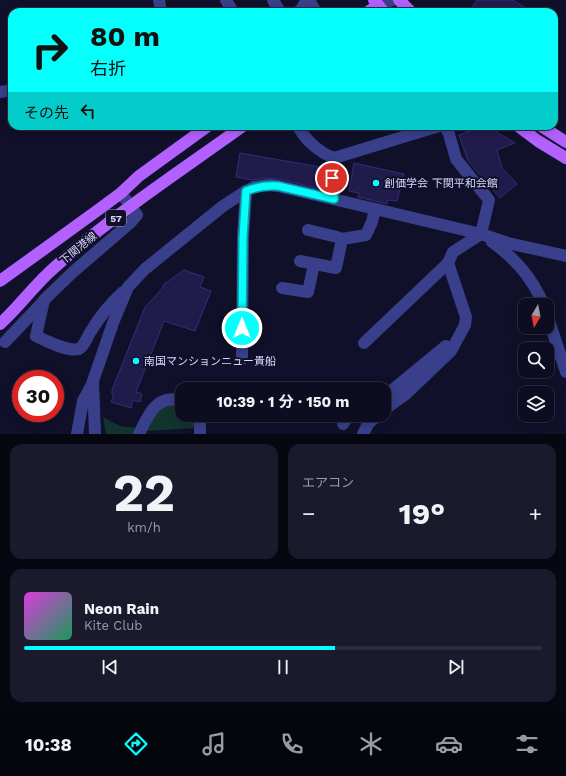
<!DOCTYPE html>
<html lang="ja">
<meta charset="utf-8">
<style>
:root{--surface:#0d0c20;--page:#1b1a2d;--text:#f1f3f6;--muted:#9a9ba5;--line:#2d2c3e;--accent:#05fffd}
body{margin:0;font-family:"Work Sans","Noto Sans JP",sans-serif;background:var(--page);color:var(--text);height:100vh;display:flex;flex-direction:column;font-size:15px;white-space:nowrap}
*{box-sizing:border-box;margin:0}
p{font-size:13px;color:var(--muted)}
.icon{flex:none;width:22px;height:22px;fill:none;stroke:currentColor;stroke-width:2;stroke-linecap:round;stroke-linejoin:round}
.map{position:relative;height:434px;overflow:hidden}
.drawer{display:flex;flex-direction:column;gap:10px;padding:10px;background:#070712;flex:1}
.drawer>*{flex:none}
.hud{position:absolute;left:8px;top:8px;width:550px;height:122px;border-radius:12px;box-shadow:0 2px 10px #0003,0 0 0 1px var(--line);background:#05fffd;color:#111;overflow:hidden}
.needle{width:26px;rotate:190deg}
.tools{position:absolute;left:518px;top:298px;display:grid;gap:8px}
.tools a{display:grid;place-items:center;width:36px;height:36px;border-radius:8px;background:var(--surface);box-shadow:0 2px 10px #0003,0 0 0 1px var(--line);font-size:20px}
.speed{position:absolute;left:12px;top:370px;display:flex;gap:8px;font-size:20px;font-weight:700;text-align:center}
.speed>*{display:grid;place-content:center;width:52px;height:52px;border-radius:50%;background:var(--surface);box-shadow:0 2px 10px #0003,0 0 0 1px var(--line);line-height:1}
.speed .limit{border:6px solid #d22;background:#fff;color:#111}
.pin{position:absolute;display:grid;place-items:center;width:34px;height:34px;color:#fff;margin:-17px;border:2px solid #fff;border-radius:50%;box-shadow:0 1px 4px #0007}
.me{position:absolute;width:44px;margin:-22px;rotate:0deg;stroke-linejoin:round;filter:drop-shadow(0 0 3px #0008)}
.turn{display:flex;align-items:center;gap:14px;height:84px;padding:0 16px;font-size:18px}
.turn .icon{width:52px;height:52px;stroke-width:2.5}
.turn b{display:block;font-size:28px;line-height:34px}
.then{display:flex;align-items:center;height:38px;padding:0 16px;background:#0003;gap:8px;font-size:15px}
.big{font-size:30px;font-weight:700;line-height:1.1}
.drawer .card{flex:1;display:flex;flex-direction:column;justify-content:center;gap:6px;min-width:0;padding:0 14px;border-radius:12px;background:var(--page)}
.drawer .dial{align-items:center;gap:0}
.dial b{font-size:52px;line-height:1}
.song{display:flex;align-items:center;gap:12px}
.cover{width:48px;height:48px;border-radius:6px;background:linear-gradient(135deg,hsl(300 70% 55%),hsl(150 70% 35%))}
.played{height:4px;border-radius:2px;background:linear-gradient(90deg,var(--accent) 60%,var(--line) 60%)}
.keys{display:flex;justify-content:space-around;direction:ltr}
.heat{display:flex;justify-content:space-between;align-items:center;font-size:22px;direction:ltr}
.drawer .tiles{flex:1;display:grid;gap:10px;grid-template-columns:1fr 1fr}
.card:last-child{grid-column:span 2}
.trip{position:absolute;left:175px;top:382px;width:216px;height:40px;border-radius:12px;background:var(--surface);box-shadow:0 2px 10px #0003,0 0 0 1px var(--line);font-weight:700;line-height:40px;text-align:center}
.tab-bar{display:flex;height:64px;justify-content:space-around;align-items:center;background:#05050d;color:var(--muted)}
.tab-bar .icon{width:28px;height:28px}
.tab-bar .active{color:var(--accent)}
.tab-bar b{font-size:18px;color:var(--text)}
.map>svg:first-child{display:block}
.green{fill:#12342f}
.building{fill:#201b4b;stroke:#332d78}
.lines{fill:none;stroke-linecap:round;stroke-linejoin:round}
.minor{stroke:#393f8a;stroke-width:12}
.major{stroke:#b260ff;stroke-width:12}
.route-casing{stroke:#03a6a4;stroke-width:10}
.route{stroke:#05fffd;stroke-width:7}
.poi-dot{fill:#05fffd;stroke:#11102a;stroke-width:1.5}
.labels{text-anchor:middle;stroke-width:4;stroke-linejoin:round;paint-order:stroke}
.shield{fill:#11102a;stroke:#9d9dbf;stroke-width:1}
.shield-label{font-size:10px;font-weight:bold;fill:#d9d9ff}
.poi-label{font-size:11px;fill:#d9d9ff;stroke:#11102a;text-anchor:start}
.street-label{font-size:11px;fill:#d9d9ff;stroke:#11102a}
</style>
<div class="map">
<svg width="566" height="434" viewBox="0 0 566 434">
<rect width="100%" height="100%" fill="#11102a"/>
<!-- green -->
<g class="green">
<polygon points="174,404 182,407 182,415 190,415 195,428 146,431 150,422 162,407"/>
<polygon points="103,417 120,426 138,428 135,434 106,434"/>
</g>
<!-- building -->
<g class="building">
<polygon points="477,0 513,0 532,12 469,12"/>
<polygon points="483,126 487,126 515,143 497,150 502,168 517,184 500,198 468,161 459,135"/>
<polygon points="240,153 326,168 325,190 279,179 268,178 252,180 236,177"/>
<polygon points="354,163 404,174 397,201 388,200 387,204 358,197 359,193 349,191"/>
<polygon points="184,270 204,277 200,287 211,291 195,331 164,321 136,392 142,394 140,402 133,400 131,408 111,402 114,395 112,395 112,390 145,307 162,289 164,284"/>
</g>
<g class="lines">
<!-- minor -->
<g class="minor">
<polyline points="159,0 161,12"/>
<polyline points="226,0 233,12"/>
<polyline points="273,0 280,12"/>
<polyline points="309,0 316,12"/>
<polyline points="378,5 392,0"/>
<polyline points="298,12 302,8 307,0"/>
<polyline points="0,92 12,90"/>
<path d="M298,126C305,140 320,153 334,158L333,178L334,199"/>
<polyline points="334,158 439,126"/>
<path d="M121,193L137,215L130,223L73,272L44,300L36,336C47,341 67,352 79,349C85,345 87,337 91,331C100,316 110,304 123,292"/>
<polyline points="308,230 337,237 342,239"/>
<path d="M492,242C517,260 531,277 544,305"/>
<polyline points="300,261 336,268 342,239 366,235 372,222 375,209"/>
<polyline points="282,288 308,292 314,264"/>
<polyline points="547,315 566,372"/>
<polyline points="5,342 44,301"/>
<polyline points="364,343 448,263"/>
<polyline points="242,359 243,237 246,191"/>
<polyline points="384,397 446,346"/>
<polyline points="384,410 406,394 451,351 465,325 466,317 448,263 453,252 481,234 489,200 456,159 449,134 445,126"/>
<polyline points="197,415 200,425 200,434"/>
<polyline points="343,424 349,415"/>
<polyline points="77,434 83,401 92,384"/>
<polyline points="95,434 93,381 113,323 128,287 145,269 223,206 246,191 254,187 269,185 278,186 481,234 508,243 566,256"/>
<path d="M139,434C148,415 157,393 182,401"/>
<polyline points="363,434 368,424 378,415"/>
</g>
<!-- major -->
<g class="major">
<polyline points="374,0 384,12"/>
<polyline points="399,0 411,12"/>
<polyline points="368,12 378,5"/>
<polyline points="518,126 538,141 566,158"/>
<polyline points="541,126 566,142"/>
<polyline points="0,281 98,210 121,193 139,176 208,126"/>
<path d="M0,324C20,306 35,284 55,267C113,215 179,172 243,126"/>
</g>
</g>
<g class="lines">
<!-- route casing -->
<g class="route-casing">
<path id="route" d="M242,328L243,237L246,191C256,187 266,185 278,186L334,199L332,178"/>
</g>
<!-- route -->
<use href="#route" class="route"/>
</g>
<!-- markers -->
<g class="poi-dot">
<circle cx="376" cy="183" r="4"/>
<circle cx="136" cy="361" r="4"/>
</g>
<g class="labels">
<!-- shield labels -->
<rect class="shield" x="106" y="210" width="20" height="16" rx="3"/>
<g class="shield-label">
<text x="116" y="222">57</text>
</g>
<!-- poi labels -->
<g class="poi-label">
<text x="384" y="187">創価学会 下関平和会館</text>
<text x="144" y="365">南国マンションニュー貴船</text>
</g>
<!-- street labels -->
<g class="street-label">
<text transform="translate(78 248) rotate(-39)" y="4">下関港線</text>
</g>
</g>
</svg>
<div class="tools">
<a><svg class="needle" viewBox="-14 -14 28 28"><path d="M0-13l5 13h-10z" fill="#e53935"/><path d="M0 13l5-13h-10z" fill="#9a9ba5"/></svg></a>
<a><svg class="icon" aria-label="search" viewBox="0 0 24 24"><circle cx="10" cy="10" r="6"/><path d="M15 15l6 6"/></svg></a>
<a><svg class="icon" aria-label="layers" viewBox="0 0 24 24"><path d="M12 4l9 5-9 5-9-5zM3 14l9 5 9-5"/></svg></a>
</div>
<div class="speed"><div class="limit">30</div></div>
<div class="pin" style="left:332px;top:178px;background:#d93025"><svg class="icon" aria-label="arrive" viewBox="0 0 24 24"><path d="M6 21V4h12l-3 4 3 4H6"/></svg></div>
<svg class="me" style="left:242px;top:328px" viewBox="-20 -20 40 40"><circle r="17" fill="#05fffd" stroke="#fff" stroke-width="3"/><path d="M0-11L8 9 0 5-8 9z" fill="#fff"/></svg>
<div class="trip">10:39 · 1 分 · 150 m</div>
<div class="hud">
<div class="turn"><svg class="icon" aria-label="right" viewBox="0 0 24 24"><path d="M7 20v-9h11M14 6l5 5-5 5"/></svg><div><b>80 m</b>右折</div></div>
<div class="then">その先<svg class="icon" aria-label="left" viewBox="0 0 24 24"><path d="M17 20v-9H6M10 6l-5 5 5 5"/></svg></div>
</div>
</div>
<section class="drawer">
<div class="tiles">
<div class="card dial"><b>22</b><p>km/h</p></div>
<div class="card"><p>エアコン</p>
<div class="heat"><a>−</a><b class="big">19°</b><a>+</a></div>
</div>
<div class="card">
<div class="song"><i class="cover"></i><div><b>Neon Rain</b><p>Kite Club</p></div></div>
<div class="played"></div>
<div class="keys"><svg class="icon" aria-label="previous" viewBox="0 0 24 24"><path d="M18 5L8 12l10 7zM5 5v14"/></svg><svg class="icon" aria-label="pause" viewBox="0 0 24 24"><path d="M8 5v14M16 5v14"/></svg><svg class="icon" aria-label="next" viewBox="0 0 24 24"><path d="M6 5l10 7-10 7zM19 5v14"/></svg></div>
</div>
</div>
</section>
<nav class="tab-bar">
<b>10:38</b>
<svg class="icon active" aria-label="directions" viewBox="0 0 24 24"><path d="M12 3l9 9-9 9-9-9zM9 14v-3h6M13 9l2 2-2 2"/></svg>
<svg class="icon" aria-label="music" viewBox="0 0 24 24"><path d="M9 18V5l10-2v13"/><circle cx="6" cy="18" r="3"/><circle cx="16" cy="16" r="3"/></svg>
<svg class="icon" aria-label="phone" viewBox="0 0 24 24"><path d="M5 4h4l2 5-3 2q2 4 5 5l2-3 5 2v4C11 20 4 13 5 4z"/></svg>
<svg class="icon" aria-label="climate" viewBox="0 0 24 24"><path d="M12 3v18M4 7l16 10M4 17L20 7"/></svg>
<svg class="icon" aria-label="car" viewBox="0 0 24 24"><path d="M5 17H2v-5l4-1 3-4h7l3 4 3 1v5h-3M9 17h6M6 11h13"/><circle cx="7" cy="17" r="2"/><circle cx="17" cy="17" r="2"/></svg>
<svg class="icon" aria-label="filters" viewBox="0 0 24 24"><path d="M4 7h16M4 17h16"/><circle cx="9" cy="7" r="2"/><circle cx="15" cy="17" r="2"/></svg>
</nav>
